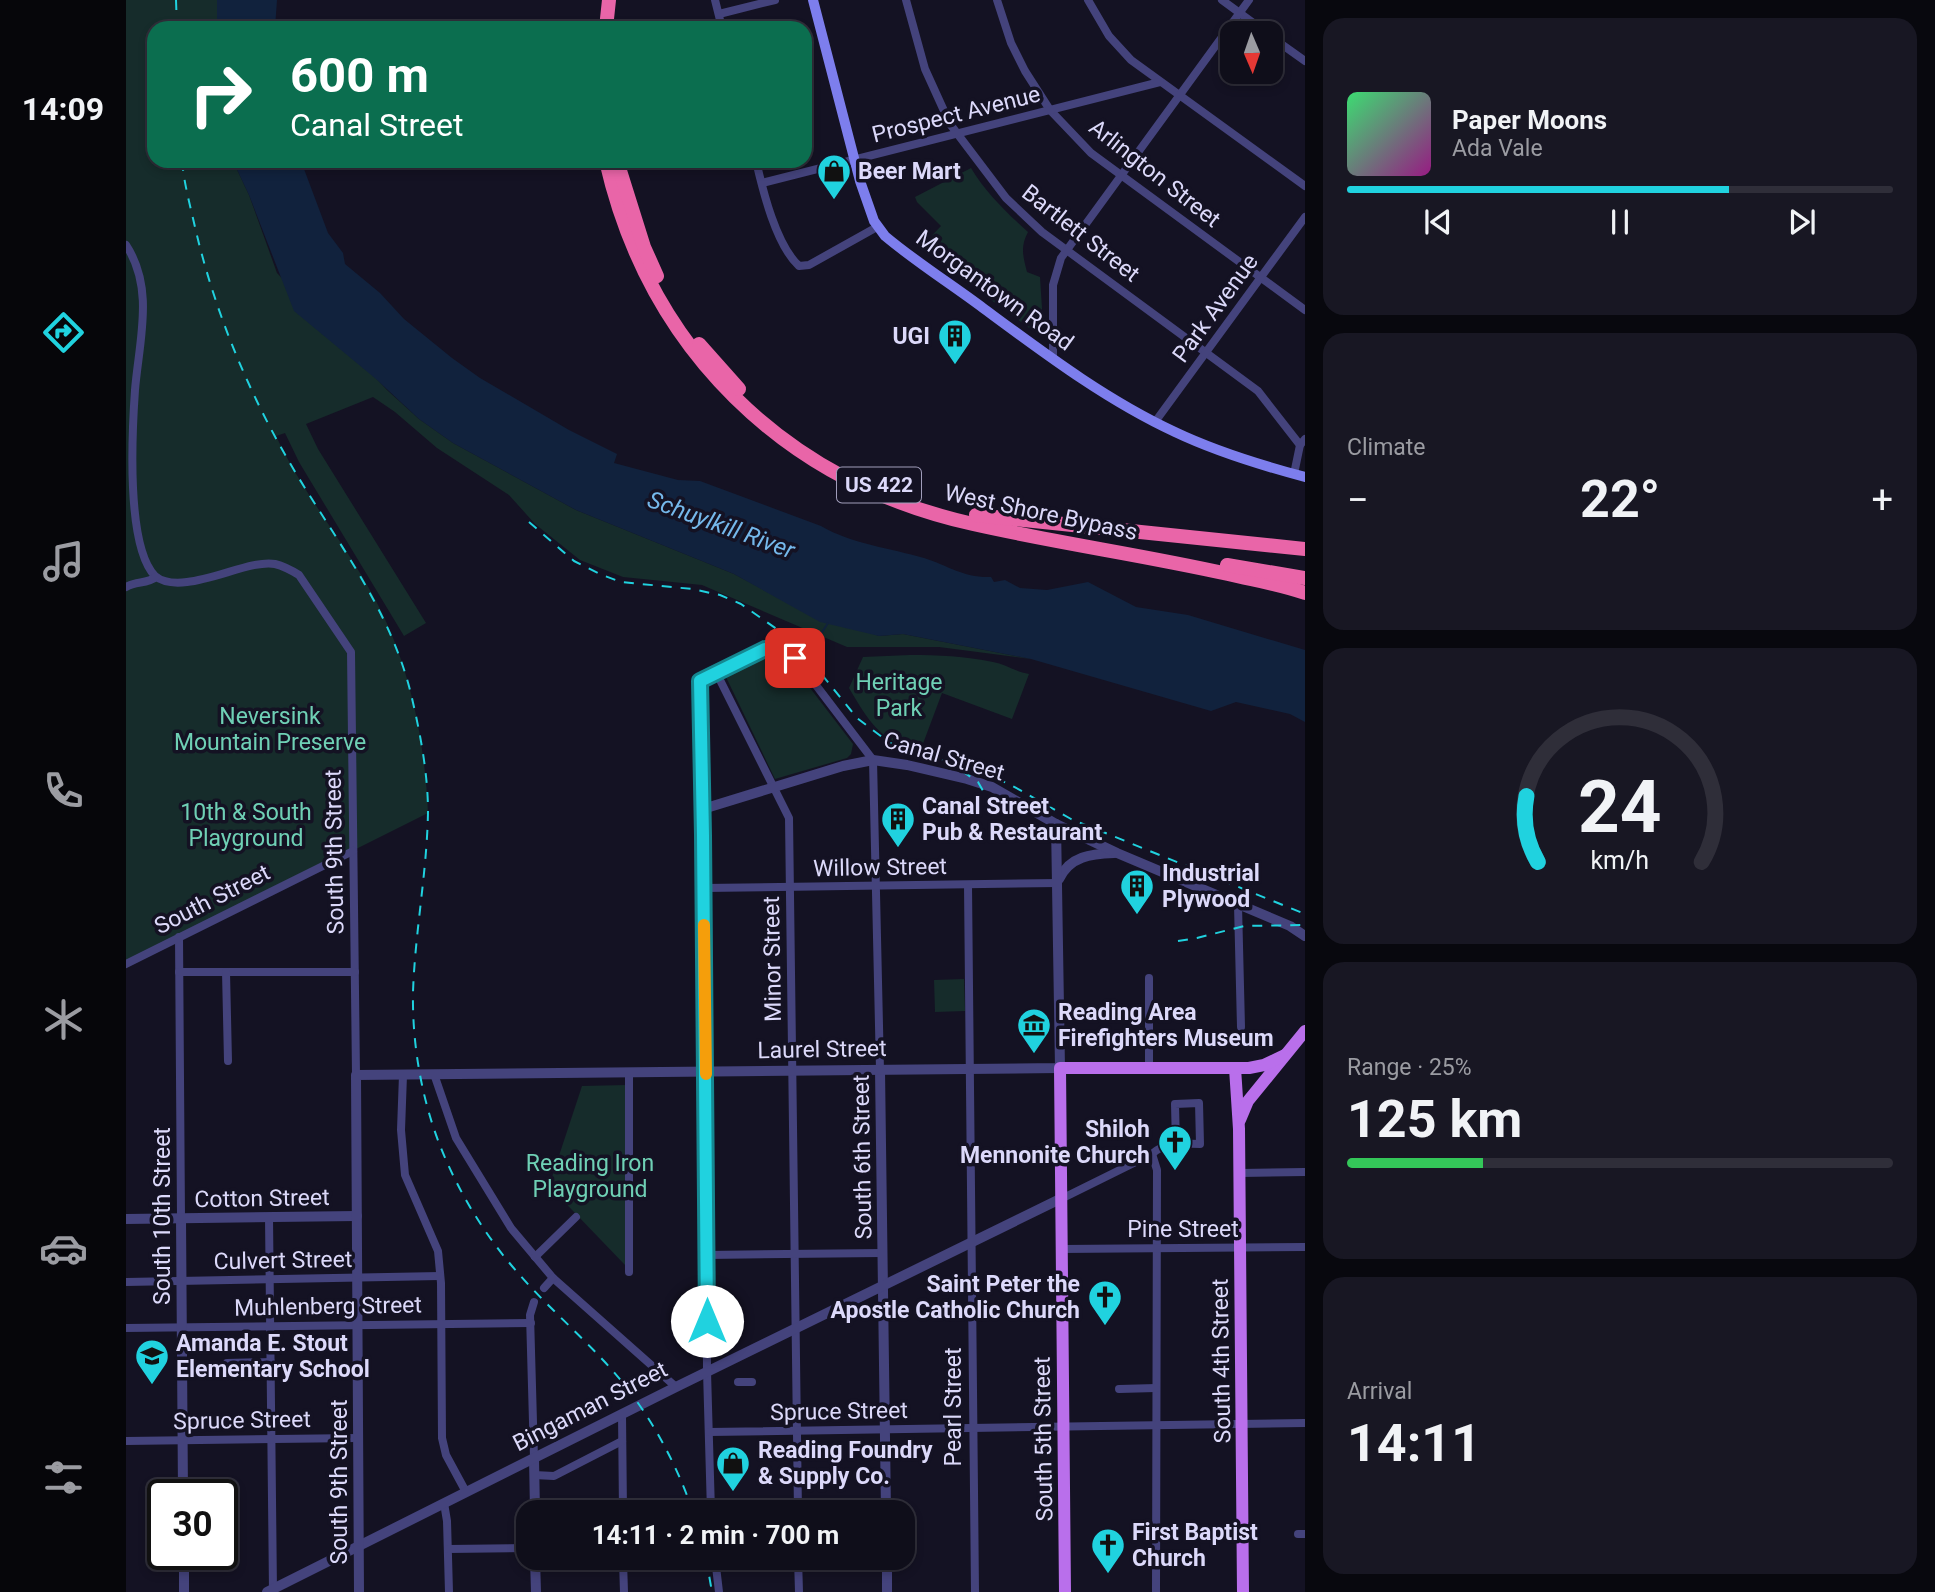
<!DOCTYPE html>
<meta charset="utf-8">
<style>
:root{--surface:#0f0e1a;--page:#181723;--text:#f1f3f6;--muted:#9b9ca2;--line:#2f2e39;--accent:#20d2df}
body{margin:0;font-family:Roboto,sans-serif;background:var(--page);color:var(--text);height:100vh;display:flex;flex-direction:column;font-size:26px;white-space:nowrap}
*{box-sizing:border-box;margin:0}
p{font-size:23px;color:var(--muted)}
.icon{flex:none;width:38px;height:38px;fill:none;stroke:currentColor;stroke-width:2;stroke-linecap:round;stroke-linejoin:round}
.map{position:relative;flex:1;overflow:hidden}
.details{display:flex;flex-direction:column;gap:18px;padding:18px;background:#08080e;width:630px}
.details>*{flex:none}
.hud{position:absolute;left:21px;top:21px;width:665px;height:147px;border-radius:21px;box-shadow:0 4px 10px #0003,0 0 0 2px var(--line);background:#0b6e4f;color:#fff;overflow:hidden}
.needle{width:46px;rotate:178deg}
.controls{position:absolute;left:1094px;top:21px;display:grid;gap:14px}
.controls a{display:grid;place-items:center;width:63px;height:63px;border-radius:14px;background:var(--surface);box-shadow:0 4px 10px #0003,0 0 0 2px var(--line);font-size:35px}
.speed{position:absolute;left:21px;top:1479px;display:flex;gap:14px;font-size:35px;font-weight:700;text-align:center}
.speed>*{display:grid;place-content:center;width:91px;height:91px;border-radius:50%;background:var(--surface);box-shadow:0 4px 10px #0003,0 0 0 2px var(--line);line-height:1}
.speed .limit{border:4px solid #111;border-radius:10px;background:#fff;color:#111}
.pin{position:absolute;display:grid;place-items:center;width:60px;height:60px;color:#fff;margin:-30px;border-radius:14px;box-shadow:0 4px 10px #0006}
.me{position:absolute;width:77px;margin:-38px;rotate:0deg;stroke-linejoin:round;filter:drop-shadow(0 0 5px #0008)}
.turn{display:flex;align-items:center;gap:24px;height:147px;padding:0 28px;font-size:32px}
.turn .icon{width:91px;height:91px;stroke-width:2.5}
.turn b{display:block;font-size:49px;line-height:60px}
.big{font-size:52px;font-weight:700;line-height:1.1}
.details .card{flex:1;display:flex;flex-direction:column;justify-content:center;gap:10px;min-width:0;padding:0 24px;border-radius:21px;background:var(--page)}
.details .dial{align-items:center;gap:0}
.dial svg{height:182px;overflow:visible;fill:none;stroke:var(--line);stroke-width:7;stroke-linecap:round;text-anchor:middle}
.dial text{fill:var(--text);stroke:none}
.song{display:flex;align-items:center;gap:21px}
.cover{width:84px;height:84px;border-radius:10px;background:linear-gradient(135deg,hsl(140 70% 55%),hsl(310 70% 35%))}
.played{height:7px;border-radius:4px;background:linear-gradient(90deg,var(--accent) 70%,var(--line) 70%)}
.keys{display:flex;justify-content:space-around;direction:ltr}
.heat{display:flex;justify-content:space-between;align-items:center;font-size:38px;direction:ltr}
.charge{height:10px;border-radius:5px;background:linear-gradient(90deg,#34c759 25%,var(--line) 0)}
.trip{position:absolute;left:390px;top:1500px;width:399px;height:70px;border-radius:21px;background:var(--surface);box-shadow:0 4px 10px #0003,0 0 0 2px var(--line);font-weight:700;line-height:70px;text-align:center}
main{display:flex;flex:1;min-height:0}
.dock{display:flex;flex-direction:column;width:126px;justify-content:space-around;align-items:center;background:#06060a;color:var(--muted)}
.dock .icon{width:49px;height:49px}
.dock .active{color:var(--accent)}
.dock b{font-size:32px;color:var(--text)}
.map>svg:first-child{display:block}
.green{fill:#162c2b}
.water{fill:#11223d}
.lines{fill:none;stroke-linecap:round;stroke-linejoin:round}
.stream{stroke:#11223d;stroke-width:2}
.minor{stroke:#44437c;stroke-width:8}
.tertiary{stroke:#44437c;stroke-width:10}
.secondary{stroke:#7d7eed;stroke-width:10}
.primary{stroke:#b96feb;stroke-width:12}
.motorway{stroke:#e965a8;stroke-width:14}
.rail{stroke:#20d2df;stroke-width:2;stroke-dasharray:10 9;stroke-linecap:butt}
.route-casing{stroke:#158891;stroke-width:18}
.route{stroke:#20d2df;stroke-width:12}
.slow{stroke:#f59e0b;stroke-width:12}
.labels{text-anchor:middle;stroke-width:7;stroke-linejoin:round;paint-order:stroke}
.shield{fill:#141223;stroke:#a09dba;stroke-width:2}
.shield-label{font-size:21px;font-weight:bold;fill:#dcd9fa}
.street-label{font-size:23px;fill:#dcd9fa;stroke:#141223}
.poi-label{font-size:23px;font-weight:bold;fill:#dcd9fa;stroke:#141223;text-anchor:start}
.park-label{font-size:23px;fill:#6fd0b5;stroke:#141223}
.water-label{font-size:24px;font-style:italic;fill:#75b8eb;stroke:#141223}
</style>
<main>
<nav class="dock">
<b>14:09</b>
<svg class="icon active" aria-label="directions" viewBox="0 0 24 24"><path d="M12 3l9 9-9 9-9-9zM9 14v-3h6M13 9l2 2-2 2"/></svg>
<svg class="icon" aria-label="music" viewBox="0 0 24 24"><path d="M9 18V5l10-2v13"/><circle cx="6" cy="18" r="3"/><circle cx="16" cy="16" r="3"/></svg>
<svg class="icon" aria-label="phone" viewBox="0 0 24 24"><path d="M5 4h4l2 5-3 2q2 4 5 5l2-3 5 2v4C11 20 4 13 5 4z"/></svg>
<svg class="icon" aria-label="climate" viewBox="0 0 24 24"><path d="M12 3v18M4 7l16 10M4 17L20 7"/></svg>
<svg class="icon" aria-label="car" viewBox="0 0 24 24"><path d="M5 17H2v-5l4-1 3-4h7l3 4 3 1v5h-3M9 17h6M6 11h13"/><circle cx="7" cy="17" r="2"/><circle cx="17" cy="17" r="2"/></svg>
<svg class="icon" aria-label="filters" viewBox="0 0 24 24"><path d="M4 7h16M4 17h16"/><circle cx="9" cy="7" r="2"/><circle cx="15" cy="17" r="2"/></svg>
</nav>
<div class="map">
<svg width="1179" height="1592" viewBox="0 0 1179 1592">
<rect width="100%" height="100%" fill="#141223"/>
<!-- green -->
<g class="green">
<path d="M0,0H91V28H28V161H107L123,195L151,273L261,390L293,419L327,443L450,510L608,574L649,596L753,636L777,634L905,659L813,647H721L576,585L497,577L454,560L409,524L383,495L311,448L269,412L247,397L180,424L192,449L300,623L278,636L173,462L159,433L150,436C177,494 220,544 250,601C284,665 299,741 302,813L0,964Z"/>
<path d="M845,168C860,193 881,213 902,232C894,247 897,256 901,272L914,277L917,324L913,331L906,330L794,248L815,226L791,202L789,197Z"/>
<path d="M784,655C812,655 839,656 867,662C879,664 890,672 903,674L886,719L816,693L795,749C789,751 786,749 779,747C750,736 738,713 723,688L737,657Z"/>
<polygon points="649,656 656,658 668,667 727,744 725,754 721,758 649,779 599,675 637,657"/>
<polygon points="838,979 839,1011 809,1012 808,980"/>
<polygon points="500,1085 500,1266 423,1186 456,1086"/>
</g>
<!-- water -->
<g class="water">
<polygon points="91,0 151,0 149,28 91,28"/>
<path d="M107,161H175L202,233L217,253L219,264L254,293L278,319L326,358L354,378L443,430L491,454L488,463L552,480L574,481L695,526C726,544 764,548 798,558C823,566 838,578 865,577L868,582L879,580L894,588L921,590L962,582L1010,607L1062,615L1179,650V722L1164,714L1110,702L1085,711L905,659L777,634L753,636L694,622L608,574L450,510L327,443L293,419L250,379L168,311L123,195Z"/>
</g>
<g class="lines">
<!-- stream -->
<polyline class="stream" points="693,637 702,623"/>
<!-- minor -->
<g class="minor">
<polyline points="589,0 596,28"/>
<polyline points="780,0 799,69 824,124 880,198 916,232 1132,391 1174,445"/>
<polyline points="871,0 885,43 899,71 924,110 965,153 1179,310"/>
<polyline points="962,0 983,36 1005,60 1179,186"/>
<polyline points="1096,0 1141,33"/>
<polyline points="593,14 649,0"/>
<polyline points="1144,36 1179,61"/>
<path d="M630,161C637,191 650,245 673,266L683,265L751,227"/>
<polyline points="636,183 1034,82"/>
<path d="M0,245C29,289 13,341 9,390C6,433 0,546 29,576C56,598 121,558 149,564C157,566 165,570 173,575L225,652L230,1075"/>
<polyline points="927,358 927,285 935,258 1123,0"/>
<polyline points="1029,422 1179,217"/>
<polyline points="1168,474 1174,445 1179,439"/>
<path d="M0,587C10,581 21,584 30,577"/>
<polyline points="590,672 663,818 672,1512"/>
<polyline points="577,809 574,680 639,649 658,651 669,658 683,676 747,760 754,1070"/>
<polyline points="842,885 849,1592"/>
<polyline points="578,888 932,883"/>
<polyline points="1112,905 1115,1027"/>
<polyline points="53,937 55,1218"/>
<polyline points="0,964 227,851"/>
<polyline points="53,972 229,972"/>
<polyline points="100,972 102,1061"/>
<polyline points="1023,978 1023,1066"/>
<polyline points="503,1072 503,1272"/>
<polyline points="580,1072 581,1371 585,1512"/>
<polyline points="308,1074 330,1138 385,1228 427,1278 550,1387"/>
<polyline points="277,1075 275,1130 279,1175 312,1251 315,1283 316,1438 320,1455 340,1492"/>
<polyline points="1026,1154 1031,1170 1030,1592"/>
<polyline points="1114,1173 1179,1172"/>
<path d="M935,1199L1026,1154C1040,1141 1056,1144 1074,1144L1073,1103L1049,1104L1050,1145"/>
<polyline points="143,1217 147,1592"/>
<polyline points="936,1249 1179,1247"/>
<polyline points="581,1255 756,1253"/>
<polyline points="409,1257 450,1217"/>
<polyline points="0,1282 314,1276"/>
<polyline points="418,1288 427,1278"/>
<polyline points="408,1302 404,1315 408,1458"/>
<polyline points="0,1328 405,1323"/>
<polyline points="101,1363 145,1362"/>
<polyline points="612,1382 626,1382"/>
<polyline points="993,1389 1030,1388"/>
<polyline points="496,1414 497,1512"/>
<polyline points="583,1432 1179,1423"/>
<polyline points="0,1441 232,1438"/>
<polyline points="408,1475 428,1476 496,1441"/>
<polyline points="318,1503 321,1521 323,1592"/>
<polyline points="1172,1534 1179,1534"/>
<polyline points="322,1549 402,1548"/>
<polyline points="589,1558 593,1592"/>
<polyline points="672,1558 673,1592"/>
<polyline points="497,1560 498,1592"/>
<polyline points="497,1562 548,1562"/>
</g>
<!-- tertiary -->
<g class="tertiary">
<path d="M933,879C944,856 965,854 988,853"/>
<polyline points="754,1070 760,1512"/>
<polyline points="580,1072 577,809 717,766 747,760 781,765 841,779 866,787 930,824 991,853 1164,926 1179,936"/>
<polyline points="55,1218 57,1494"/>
<polyline points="0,1219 231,1216"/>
<polyline points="408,1458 409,1512"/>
<polyline points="58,1554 58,1592"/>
<polyline points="409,1558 410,1592"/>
<polyline points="761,1558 761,1592"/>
<polyline points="141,1592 550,1387 934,1199"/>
<polyline points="233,1592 230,1075 934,1068 930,824"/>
</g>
<!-- secondary -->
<path class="secondary" d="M687,0L734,181L748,221L759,236C790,262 825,284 857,308C918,353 980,400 1049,432C1091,452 1134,465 1179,477"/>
<!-- primary -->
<g class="primary">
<polyline points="1109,1068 1113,1129 1117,1592"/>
<polyline points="1114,1120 1122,1101 1179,1031"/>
<polyline points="939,1592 934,1068 1123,1068 1138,1065 1159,1055"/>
</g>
<!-- motorway -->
<g class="motorway">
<polyline points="480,28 483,0"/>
<path d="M480,161C523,349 658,482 847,524C931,543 1017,555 1102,574C1127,580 1154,584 1179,593"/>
<polyline points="491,161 518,247 531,276"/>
<polyline points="573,344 613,389"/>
<polyline points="850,515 1179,549"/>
<polyline points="1101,565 1179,578"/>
</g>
<!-- rail -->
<g class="rail">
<polyline points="50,0 51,28"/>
<path d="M56,161C58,183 64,205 69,227C89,314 125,399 171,475C214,546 265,612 285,694C294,732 302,773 302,812C301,872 289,932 287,992C286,1048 297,1108 320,1160C338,1201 362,1239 392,1273C418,1303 449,1330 476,1359C517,1402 548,1456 567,1512"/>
<polyline points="403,522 448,561 476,575 495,582 566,589 594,595 615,604 662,637 684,660 731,718 764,743 860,774 885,785 945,819 1179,914"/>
<polyline points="836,771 852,782 861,798"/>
<polyline points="1052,941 1071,938 1118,926 1179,925"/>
<polyline points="580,1558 586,1592"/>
</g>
</g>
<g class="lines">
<!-- route casing -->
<g class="route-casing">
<polyline id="route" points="581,1321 577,835 574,681 639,649 652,649 669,658"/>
</g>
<!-- route -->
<use href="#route" class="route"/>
<!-- slow -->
<polyline class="slow" points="578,925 580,1074"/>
</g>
<!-- icons -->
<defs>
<g id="shop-pin" transform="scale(1.75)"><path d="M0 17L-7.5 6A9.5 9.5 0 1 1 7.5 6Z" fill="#20d2df" stroke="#141223"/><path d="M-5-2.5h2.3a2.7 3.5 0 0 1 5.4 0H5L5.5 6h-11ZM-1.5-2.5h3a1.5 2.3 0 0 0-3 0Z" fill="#111"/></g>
<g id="building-pin" transform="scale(1.75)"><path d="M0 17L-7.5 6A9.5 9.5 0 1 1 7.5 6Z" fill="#20d2df" stroke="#141223"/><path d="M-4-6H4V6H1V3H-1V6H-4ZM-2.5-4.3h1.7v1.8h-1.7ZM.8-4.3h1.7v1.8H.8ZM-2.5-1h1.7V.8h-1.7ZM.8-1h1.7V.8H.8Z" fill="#111"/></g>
<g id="museum-pin" transform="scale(1.75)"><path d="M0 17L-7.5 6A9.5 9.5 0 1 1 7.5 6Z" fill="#20d2df" stroke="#141223"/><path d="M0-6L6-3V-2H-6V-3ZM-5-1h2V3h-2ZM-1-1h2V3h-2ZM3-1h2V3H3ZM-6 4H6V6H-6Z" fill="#111"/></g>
<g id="church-pin" transform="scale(1.75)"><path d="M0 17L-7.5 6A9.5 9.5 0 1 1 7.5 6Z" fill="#20d2df" stroke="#141223"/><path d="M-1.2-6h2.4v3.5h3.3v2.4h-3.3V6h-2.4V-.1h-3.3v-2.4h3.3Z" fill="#111"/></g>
<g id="school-pin" transform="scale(1.75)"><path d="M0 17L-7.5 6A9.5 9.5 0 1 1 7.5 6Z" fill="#20d2df" stroke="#141223"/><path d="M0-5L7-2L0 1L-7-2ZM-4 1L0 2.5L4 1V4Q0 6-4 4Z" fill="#111"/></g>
</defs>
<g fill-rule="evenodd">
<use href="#shop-pin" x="708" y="171"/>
<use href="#building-pin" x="829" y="336"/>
<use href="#building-pin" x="772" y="819"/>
<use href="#building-pin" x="1011" y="886"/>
<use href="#museum-pin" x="908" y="1025"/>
<use href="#church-pin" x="1049" y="1142"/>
<use href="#church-pin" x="979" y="1297"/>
<use href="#school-pin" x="26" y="1356"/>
<use href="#shop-pin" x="607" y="1463"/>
<use href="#church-pin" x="982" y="1545"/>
</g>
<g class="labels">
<!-- shield labels -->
<rect class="shield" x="711" y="467.5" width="84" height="35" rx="5"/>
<g class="shield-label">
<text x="753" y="492">US 422</text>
</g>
<!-- street labels -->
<g class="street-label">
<text transform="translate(830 114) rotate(-14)" y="8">Prospect Avenue</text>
<text transform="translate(1029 173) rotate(38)" y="8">Arlington Street</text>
<text transform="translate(955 233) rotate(38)" y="8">Bartlett Street</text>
<text transform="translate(869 290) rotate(36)" y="8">Morgantown Road</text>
<text transform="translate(1089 308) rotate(-54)" y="8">Park Avenue</text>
<text transform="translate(915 512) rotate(12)" y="8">West Shore Bypass</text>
<text transform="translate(818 756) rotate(16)" y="8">Canal Street</text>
<text transform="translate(208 852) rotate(-91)" y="8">South 9th Street</text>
<text transform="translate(754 867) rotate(-1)" y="8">Willow Street</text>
<text transform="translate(86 899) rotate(-27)" y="8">South Street</text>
<text transform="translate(646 959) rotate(-91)" y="8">Minor Street</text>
<text transform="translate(696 1049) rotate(-1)" y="8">Laurel Street</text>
<text transform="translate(736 1157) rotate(-91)" y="8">South 6th Street</text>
<text transform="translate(136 1198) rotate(-1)" y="8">Cotton Street</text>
<text transform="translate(36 1216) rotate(-90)" y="8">South 10th Street</text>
<text x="1057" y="1237">Pine Street</text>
<text transform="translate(157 1260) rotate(-1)" y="8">Culvert Street</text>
<text transform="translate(202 1306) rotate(-1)" y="8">Muhlenberg Street</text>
<text transform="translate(1095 1361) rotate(-91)" y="8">South 4th Street</text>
<text transform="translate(464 1406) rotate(-27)" y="8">Bingaman Street</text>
<text transform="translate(827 1407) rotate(-90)" y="8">Pearl Street</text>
<text transform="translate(713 1411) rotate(-1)" y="8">Spruce Street</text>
<text transform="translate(116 1420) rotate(-1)" y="8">Spruce Street</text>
<text transform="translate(917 1439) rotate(-91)" y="8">South 5th Street</text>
<text transform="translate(213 1482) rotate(-90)" y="8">South 9th Street</text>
</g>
<!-- poi labels -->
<g class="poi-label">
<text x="732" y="179">Beer Mart</text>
<text x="804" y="344" text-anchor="end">UGI</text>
<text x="796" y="814">Canal Street<tspan x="796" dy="26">Pub &amp; Restaurant</tspan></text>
<text x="1036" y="881">Industrial<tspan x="1036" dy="26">Plywood</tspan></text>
<text x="932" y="1020">Reading Area<tspan x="932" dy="26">Firefighters Museum</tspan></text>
<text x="1024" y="1137" text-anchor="end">Shiloh<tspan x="1024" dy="26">Mennonite Church</tspan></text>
<text x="954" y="1292" text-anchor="end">Saint Peter the<tspan x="954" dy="26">Apostle Catholic Church</tspan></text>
<text x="50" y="1351">Amanda E. Stout<tspan x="50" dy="26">Elementary School</tspan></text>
<text x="632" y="1458">Reading Foundry<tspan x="632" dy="26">&amp; Supply Co.</tspan></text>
<text x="1006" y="1540">First Baptist<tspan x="1006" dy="26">Church</tspan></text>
</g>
<!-- park labels -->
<g class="park-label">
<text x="773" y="690">Heritage<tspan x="773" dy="26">Park</tspan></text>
<text x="144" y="724">Neversink<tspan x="144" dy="26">Mountain Preserve</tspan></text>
<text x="120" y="820">10th &amp; South<tspan x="120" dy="26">Playground</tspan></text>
<text x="464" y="1171">Reading Iron<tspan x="464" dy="26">Playground</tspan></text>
</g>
<!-- water labels -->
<g class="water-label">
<text transform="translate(595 525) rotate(20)" y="8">Schuylkill River</text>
</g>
</g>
</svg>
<div class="controls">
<a><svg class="needle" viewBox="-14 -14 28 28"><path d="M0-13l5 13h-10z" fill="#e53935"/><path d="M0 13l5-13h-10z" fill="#9b9ca2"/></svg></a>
</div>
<div class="speed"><div class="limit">30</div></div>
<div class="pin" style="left:669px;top:658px;background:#d93025"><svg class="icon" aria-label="arrive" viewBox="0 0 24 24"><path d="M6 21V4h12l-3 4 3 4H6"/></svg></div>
<svg class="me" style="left:581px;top:1321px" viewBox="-20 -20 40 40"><circle r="19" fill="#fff"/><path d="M0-13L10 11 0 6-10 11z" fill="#20d2df"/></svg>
<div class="trip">14:11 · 2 min · 700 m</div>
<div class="hud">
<div class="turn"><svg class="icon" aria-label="right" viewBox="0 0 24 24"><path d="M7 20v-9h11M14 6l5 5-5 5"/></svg><div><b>600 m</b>Canal Street</div></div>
</div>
</div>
<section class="details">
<div class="card">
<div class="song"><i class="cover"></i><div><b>Paper Moons</b><p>Ada Vale</p></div></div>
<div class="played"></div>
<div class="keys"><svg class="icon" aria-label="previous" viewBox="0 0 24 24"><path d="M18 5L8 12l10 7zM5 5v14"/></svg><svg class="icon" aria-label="pause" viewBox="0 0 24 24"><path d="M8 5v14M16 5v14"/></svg><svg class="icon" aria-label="next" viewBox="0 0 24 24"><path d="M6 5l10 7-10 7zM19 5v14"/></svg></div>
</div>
<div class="card"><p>Climate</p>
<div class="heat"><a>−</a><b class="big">22°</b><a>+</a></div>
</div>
<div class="card dial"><svg viewBox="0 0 100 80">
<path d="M14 69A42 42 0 1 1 86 69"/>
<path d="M14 69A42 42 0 0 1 9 40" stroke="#20d2df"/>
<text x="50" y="56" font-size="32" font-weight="700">24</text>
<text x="50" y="72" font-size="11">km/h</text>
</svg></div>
<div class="card"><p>Range · 25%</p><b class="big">125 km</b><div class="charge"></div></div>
<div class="card"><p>Arrival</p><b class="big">14:11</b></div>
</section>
</main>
